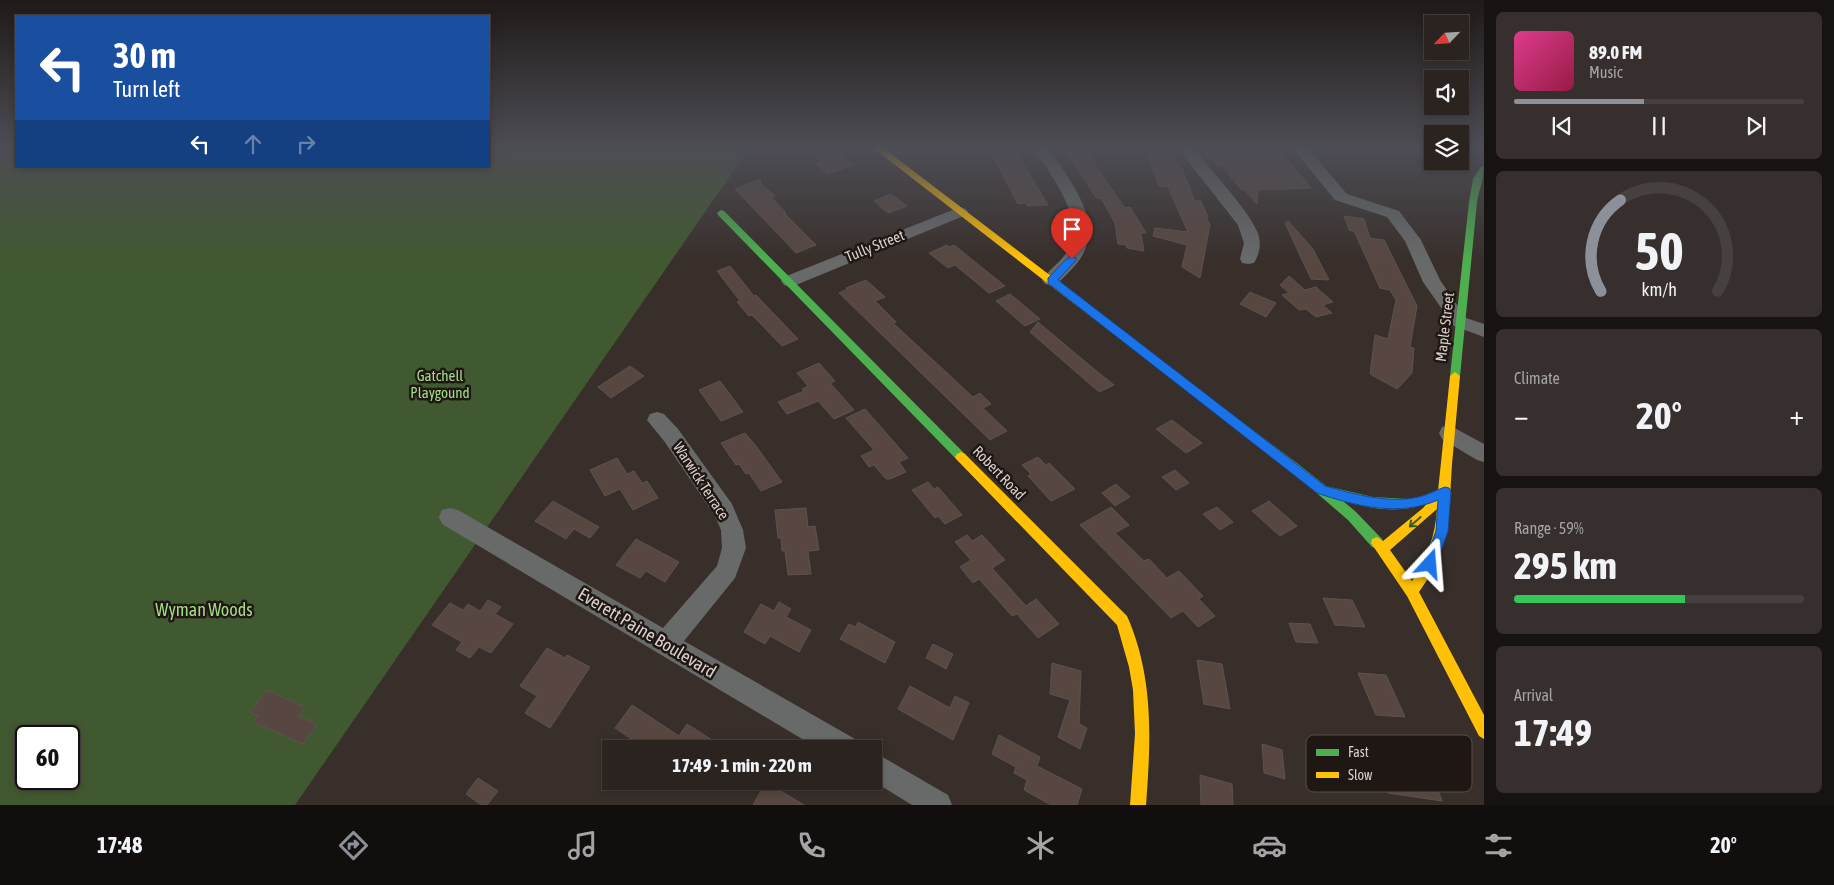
<!DOCTYPE html>
<meta charset="utf-8">
<style>
:root{--surface:#2a2320;--page:#362f2d;--text:#f1f3f6;--muted:#a5a4a5;--line:#46403e;--accent:#8c9099}
body{margin:0;font-family:"Asap Condensed",sans-serif;background:var(--page);color:var(--text);height:100vh;display:flex;flex-direction:column;font-size:19px;white-space:nowrap}
*{box-sizing:border-box;margin:0}
p{font-size:16px;color:var(--muted)}
.icon{flex:none;width:28px;height:28px;fill:none;stroke:currentColor;stroke-width:2;stroke-linecap:round;stroke-linejoin:round}
.map{position:relative;flex:1;overflow:hidden}
.sheet{display:flex;flex-direction:column;gap:12px;padding:12px;background:#171312;width:350px}
.sheet>*{flex:none}
.top-card{position:absolute;left:15px;top:15px;width:475px;height:152px;border-radius:0px;box-shadow:0 2px 8px #0003,0 0 0 1px var(--line);background:#1a4fa0;color:#fff;overflow:hidden}
.needle{width:32px;rotate:245deg}
.buttons{position:absolute;left:1424px;top:15px;display:grid;gap:10px}
.buttons a{display:grid;place-items:center;width:45px;height:45px;border-radius:0px;background:var(--surface);box-shadow:0 2px 8px #0003,0 0 0 1px var(--line);font-size:25px}
.speed{position:absolute;left:15px;top:725px;display:flex;gap:10px;font-size:25px;font-weight:700;text-align:center}
.speed>*{display:grid;place-content:center;width:65px;height:65px;border-radius:50%;background:var(--surface);box-shadow:0 2px 8px #0003,0 0 0 1px var(--line);line-height:1}
.speed .limit{border:2px solid #111;border-radius:8px;background:#fff;color:#111}
.pin{position:absolute;display:grid;place-items:center;width:42px;height:42px;color:#fff;margin:-51px -21px;border-radius:50% 50% 50% 0;rotate:-45deg;box-shadow:0 0 5px #0007}
.pin .icon{rotate:45deg}
.me{position:absolute;width:55px;margin:-28px;rotate:19deg;stroke-linejoin:round;filter:drop-shadow(0 0 4px #0008)}
.turn{display:flex;align-items:center;gap:18px;height:105px;padding:0 15px;font-size:22px}
.turn .icon{width:65px;height:65px;stroke-width:2.5}
.turn b{display:block;font-size:35px;line-height:42px}
.lanes{display:flex;align-items:center;height:48px;padding:0 15px;background:#0003;justify-content:center;gap:25px;direction:ltr}
.lanes .off{opacity:.35}
.big{font-size:38px;font-weight:700;line-height:1.1}
.sheet .tile{flex:1;display:flex;flex-direction:column;justify-content:center;gap:8px;min-width:0;padding:0 18px;border-radius:8px;background:var(--page)}
.sheet .dial{align-items:center;gap:0}
.dial svg{height:130px;overflow:visible;fill:none;stroke:var(--line);stroke-width:7;stroke-linecap:round;text-anchor:middle}
.dial text{fill:var(--text);stroke:none}
.song{display:flex;align-items:center;gap:15px}
.cover{width:60px;height:60px;border-radius:8px;background:linear-gradient(135deg,hsl(330 70% 55%),hsl(340 70% 35%))}
.played{height:5px;border-radius:2px;background:linear-gradient(90deg,var(--accent) 45%,var(--line) 45%)}
.keys{display:flex;justify-content:space-around;direction:ltr}
.heat{display:flex;justify-content:space-between;align-items:center;font-size:28px;direction:ltr}
.charge{height:8px;border-radius:4px;background:linear-gradient(90deg,#34c759 59%,var(--line) 0)}
.trip{position:absolute;left:602px;top:740px;width:280px;height:50px;border-radius:0px;background:var(--surface);box-shadow:0 2px 8px #0003,0 0 0 1px var(--line);font-weight:700;line-height:50px;text-align:center}
.menu{display:flex;height:80px;justify-content:space-around;align-items:center;background:#110e0d;color:var(--muted)}
.menu .icon{width:35px;height:35px}
.menu .current{color:var(--accent)}
.menu b{font-size:22px;color:var(--text)}
main{display:flex;flex:1;min-height:0}
.map>svg:first-child{display:block}
.green{fill:#415930;fill-rule:evenodd}
.building{fill:#584741;stroke:#5b5350}
.lines{fill:none;stroke-linecap:round;stroke-linejoin:round}
.street{fill:#686a6a;fill-rule:evenodd}
.fast{fill:#4caf50;fill-rule:evenodd}
.slow{fill:#ffc107;fill-rule:evenodd}
.oneway{stroke:#335b2f}
.route{fill:#1a73e8;stroke:#114b97}
.labels{text-anchor:middle;stroke-width:5;stroke-linejoin:round;paint-order:stroke}
.street-label{font-size:15px;fill:#dacfcb;stroke:#1e1714}
.park-label{font-size:15px;fill:#a2dc84;stroke:#1e1714}
.near-park-label{font-size:18px;fill:#a2dc84;stroke:#1e1714}
.near-street-label{font-size:18px;fill:#dacfcb;stroke:#1e1714}
.key{fill:#1e1714;stroke:#564e4b;stroke-width:1}
.key-label{font-size:14px;fill:#dacfcb}
</style>
<main>
<div class="map">
<svg width="1484" height="805" viewBox="0 0 1484 805">
<rect width="100%" height="100%" fill="#382f2b"/>
<!-- green -->
<path class="green" d="M0,147H16V166H489V150L510,154L518,147H750L295,805H0ZM26,736H69V779H26Z"/>
<!-- building -->
<g class="building">
<polygon points="988,147 1013,147 1048,205 1027,206 1026,203 1018,204"/>
<polygon points="1063,147 1083,147 1125,208 1130,207 1146,233 1141,233 1144,251 1127,248 1126,245 1118,244 1115,223 1101,198 1097,199"/>
<polygon points="1145,147 1166,147 1182,169 1195,201 1201,201 1208,217 1206,217 1210,225 1200,278 1182,267 1187,245 1153,236 1155,228 1188,232 1168,187 1159,186"/>
<polygon points="1200,147 1269,147 1269,151 1280,151 1311,188 1258,190 1257,204 1245,190 1242,190 1221,166 1217,166"/>
<polygon points="837,151 853,165 827,174 815,163 820,161 817,158"/>
<polygon points="761,179 760,183 775,196 771,197 786,213 784,213 816,245 796,253 735,189"/>
<polygon points="891,194 907,206 888,213 874,201"/>
<polygon points="1344,216 1364,219 1370,238 1384,240 1417,306 1410,347 1414,348 1412,373 1397,389 1370,374 1375,335 1388,339 1396,300 1390,290 1380,288 1354,231 1349,230"/>
<polygon points="1288,221 1313,249 1329,280 1311,279 1285,223"/>
<polygon points="947,245 949,247 954,245 1005,286 989,293 955,265 948,268 929,253"/>
<polygon points="730,266 754,296 756,295 798,339 782,346 752,315 749,316 737,302 740,301 717,271"/>
<polygon points="1289,276 1305,290 1316,287 1333,302 1323,305 1332,313 1316,317 1306,309 1299,310 1282,295 1289,293 1280,285"/>
<polygon points="866,280 885,297 875,301 896,322 893,323 973,397 980,393 991,404 983,408 1007,431 990,440 839,293 848,289 846,288"/>
<polygon points="1250,292 1276,303 1266,317 1240,304"/>
<polygon points="1010,294 1040,319 1025,326 996,301"/>
<polygon points="1038,322 1094,369 1114,385 1099,392 1030,332"/>
<polygon points="819,363 835,381 830,383 854,410 834,419 818,401 787,414 778,402 804,391 802,389 808,386 797,373"/>
<polygon points="630,366 644,376 611,398 598,387"/>
<polygon points="720,381 743,412 721,421 699,390"/>
<polygon points="865,409 908,458 899,462 906,472 890,479 886,479 874,465 869,467 861,456 874,450 846,418"/>
<polygon points="1172,420 1202,443 1186,453 1156,429"/>
<polygon points="745,433 756,446 782,482 761,491 749,473 746,474 739,464 736,465 721,443"/>
<polygon points="1038,457 1046,465 1049,463 1075,489 1051,501 1028,476 1031,474 1022,465"/>
<polygon points="617,458 627,474 634,471 642,483 647,481 658,498 633,510 620,489 605,496 590,470"/>
<polygon points="1175,470 1189,483 1176,490 1162,477"/>
<polygon points="928,482 934,489 938,487 962,515 945,524 938,516 935,518 912,490"/>
<polygon points="1116,484 1130,497 1115,506 1102,493"/>
<polygon points="553,501 599,527 590,538 574,529 566,539 535,521"/>
<polygon points="1269,501 1297,526 1280,536 1252,511"/>
<polygon points="1111,507 1129,525 1115,533 1144,561 1149,559 1167,578 1179,571 1203,596 1199,599 1215,616 1198,627 1183,611 1171,618 1080,525"/>
<polygon points="1217,507 1233,522 1220,530 1203,514"/>
<polygon points="806,508 808,527 815,526 819,550 808,551 811,574 788,575 785,551 782,551 781,538 778,538 775,510"/>
<polygon points="967,535 972,541 982,535 1005,560 992,568 1026,606 1036,599 1059,624 1038,638 1017,614 1012,616 979,579 973,583 960,567 971,560 955,542"/>
<polygon points="636,539 679,562 665,582 646,571 640,578 616,565"/>
<polygon points="1323,598 1352,600 1365,627 1335,625"/>
<polygon points="488,600 501,607 495,614 513,624 491,653 479,647 470,658 456,650 462,642 432,625 450,603 463,610 468,604 480,611"/>
<polygon points="779,602 791,609 786,617 811,630 799,652 770,636 765,644 744,632 761,604 774,611"/>
<polygon points="858,622 895,642 885,663 840,639 849,624 856,627"/>
<polygon points="1289,623 1310,624 1318,643 1296,642"/>
<polygon points="933,644 953,654 946,669 926,658"/>
<polygon points="547,648 565,658 567,655 590,667 550,728 525,713 537,696 520,686"/>
<polygon points="1197,660 1222,664 1230,709 1204,704"/>
<polygon points="1052,663 1081,671 1079,724 1087,728 1080,749 1058,737 1070,700 1050,694"/>
<polygon points="1358,673 1386,675 1405,717 1376,715"/>
<polygon points="910,686 950,708 955,696 969,703 953,740 898,709"/>
<polygon points="267,690 305,707 299,716 317,724 303,744 253,722 258,716 250,712"/>
<polygon points="632,705 679,736 687,724 726,749 646,749 615,728"/>
<polygon points="999,735 1040,757 1037,766 1082,789 1077,805 1051,805 1024,790 1027,780 1014,773 1016,767 992,754"/>
<polygon points="1262,744 1282,750 1285,779 1264,773"/>
<polygon points="1400,757 1427,761 1442,801 1388,793 1376,758 1401,761"/>
<polygon points="1200,775 1232,784 1233,805 1201,805"/>
<polygon points="478,778 498,791 487,805 481,805 466,794"/>
<polygon points="766,782 804,805 753,805"/>
</g>
<g class="lines">
<!-- street -->
<g class="street">
<path d="M1033,147H1048C1072,185 1113,229 1070,271C1062,279 1057,287 1045,284L1042,280C1050,268 1063,261 1069,248C1085,216 1049,173 1033,147Z"/>
<path d="M1177,147H1192C1208,167 1254,215 1259,237C1261,246 1259,255 1254,263L1248,264L1242,263L1240,259L1244,243L1238,225Z"/>
<polygon points="1292,147 1307,147 1347,194 1399,211 1421,240 1440,280 1466,318 1484,324 1484,337 1454,326 1423,282 1405,241 1387,217 1335,200"/>
<polygon points="960,207 966,209 968,212 966,215 796,285 790,287 784,285 781,281 784,277"/>
<polygon points="657,412 664,414 678,429 732,504 743,530 746,548 735,578 684,641 855,739 859,749 819,749 442,524 439,517 442,510 450,508 458,510 663,628 717,566 722,548 721,530 715,516 664,441 647,420 650,414"/>
<polygon points="1449,425 1484,444 1484,462 1477,460 1442,439 1439,433 1442,427"/>
<polygon points="874,752 948,795 952,805 912,805 873,781"/>
</g>
<!-- fast -->
<g class="fast">
<path d="M1484,166C1484,178 1479,190 1477,202L1460,376L1455,380L1450,376L1469,202L1473,179L1481,167Z"/>
<polygon points="721,210 724,211 965,454 967,457 965,460 957,460 718,215 717,213"/>
<path d="M1081,301L1298,464L1326,486L1373,497L1408,499L1422,496L1445,487L1449,488L1451,492L1449,496C1407,513 1387,513 1343,501L1356,512L1382,539L1383,543L1382,547L1377,549L1372,547L1348,520L1290,470L1077,306L1076,304L1077,302Z"/>
</g>
<!-- slow -->
<g class="slow">
<polygon points="872,147 882,147 1085,302 1086,304 1085,306 1077,306"/>
<path d="M1455,372L1460,376L1452,464L1448,531L1435,568L1419,592L1484,715V739L1479,736L1407,596L1371,543L1372,539L1377,537L1383,541L1423,508L1438,491L1450,376ZM1437,509C1435,538 1427,557 1412,581L1390,550Z"/>
<path d="M961,452L965,454L1127,616C1154,677 1151,740 1146,805H1130L1135,734L1133,690L1129,667L1117,625L957,460L955,457L957,454Z"/>
</g>
</g>
<!-- one-way arrows -->
<defs><path id="oneway-shaft" d="M-6 0H5M1.5-3L5.5 0L1.5 3" fill="none" stroke-width="1.6" stroke-linecap="round" stroke-linejoin="round" transform="scale(1.25)"/></defs>
<use class="oneway" href="#oneway-shaft" transform="translate(1415 522) rotate(139)"/>
<!-- sky -->
<linearGradient id="sky" x2="0" y2="1"><stop stop-color="#1f1a18"/><stop offset="0.57" stop-color="#4d4d55"/><stop offset="1" stop-color="#4d4d55" stop-opacity="0"/></linearGradient>
<rect width="1484" height="260" fill="url(#sky)"/>
<!-- route -->
<path class="route" d="M1072,256L1077,259L1058,280L1325,486C1354,494 1389,504 1419,497C1428,495 1436,490 1445,487L1449,488L1451,492L1448,531L1435,568L1430,570L1426,568L1424,564L1436,531L1438,500C1399,517 1355,506 1317,493L1048,283V278C1055,272 1064,259 1072,256Z"/>
<g class="labels">
<!-- street labels -->
<g class="street-label">
<text transform="translate(875 246) rotate(-22)" y="5">Tully Street</text>
<text transform="translate(1445 327) rotate(-83)" y="5">Maple Street</text>
<text transform="translate(999 473) rotate(46)" y="5">Robert Road</text>
<text transform="translate(701 481) rotate(57)" y="5">Warwick Terrace</text>
</g>
<!-- park labels -->
<g class="park-label">
<text x="440" y="381">Gatchell<tspan x="440" dy="17">Playgound</tspan></text>
</g>
<!-- near-park labels -->
<g class="near-park-label">
<text x="204" y="616">Wyman Woods</text>
</g>
<!-- near-street labels -->
<g class="near-street-label">
<text transform="translate(647 633) rotate(31)" y="6">Everett Paine Boulevard</text>
</g>
</g>
<!-- legend -->
<rect x="1306" y="735" width="166" height="57" rx="8" class="key"/>
<rect x="1316" y="749" width="23" height="7" fill="#4caf50"/>
<rect x="1316" y="772" width="23" height="6" fill="#ffc107"/>
<g class="key-label">
<text x="1348" y="757">Fast</text>
<text x="1348" y="780">Slow</text>
</g>
</svg>
<div class="buttons">
<a><svg class="needle" viewBox="-14 -14 28 28"><path d="M0-13l5 13h-10z" fill="#e53935"/><path d="M0 13l5-13h-10z" fill="#a5a4a5"/></svg></a>
<a><svg class="icon" aria-label="sound" viewBox="0 0 24 24"><path d="M4 9h4l5-4v14l-5-4H4zM17 9q2 3 0 6"/></svg></a>
<a><svg class="icon" aria-label="layers" viewBox="0 0 24 24"><path d="M12 4l9 5-9 5-9-5zM3 14l9 5 9-5"/></svg></a>
</div>
<div class="speed"><div class="limit">60</div></div>
<div class="pin" style="left:1072px;top:259px;background:#d93025"><svg class="icon" aria-label="arrive" viewBox="0 0 24 24"><path d="M6 21V4h12l-3 4 3 4H6"/></svg></div>
<svg class="me" style="left:1430px;top:564px" viewBox="-20 -20 40 40"><path d="M0-17L14 15 0 8-14 15z" fill="#1a73e8" stroke="#fff" stroke-width="4"/></svg>
<div class="trip">17:49 · 1 min · 220 m</div>
<div class="top-card">
<div class="turn"><svg class="icon" aria-label="left" viewBox="0 0 24 24"><path d="M17 20v-9H6M10 6l-5 5 5 5"/></svg><div><b>30 m</b>Turn left</div></div>
<div class="lanes"><svg class="icon" aria-label="left" viewBox="0 0 24 24"><path d="M17 20v-9H6M10 6l-5 5 5 5"/></svg><svg class="icon off" aria-label="ahead" viewBox="0 0 24 24"><path d="M12 20V5M6 11l6-6 6 6"/></svg><svg class="icon off" aria-label="right" viewBox="0 0 24 24"><path d="M7 20v-9h11M14 6l5 5-5 5"/></svg></div>
</div>
</div>
<section class="sheet">
<div class="tile">
<div class="song"><i class="cover"></i><div><b>89.0 FM</b><p>Music</p></div></div>
<div class="played"></div>
<div class="keys"><svg class="icon" aria-label="previous" viewBox="0 0 24 24"><path d="M18 5L8 12l10 7zM5 5v14"/></svg><svg class="icon" aria-label="pause" viewBox="0 0 24 24"><path d="M8 5v14M16 5v14"/></svg><svg class="icon" aria-label="next" viewBox="0 0 24 24"><path d="M6 5l10 7-10 7zM19 5v14"/></svg></div>
</div>
<div class="tile dial"><svg viewBox="0 0 100 80">
<path d="M14 69A42 42 0 1 1 86 69"/>
<path d="M14 69A42 42 0 0 1 26 13" stroke="#8c9099"/>
<text x="50" y="56" font-size="32" font-weight="700">50</text>
<text x="50" y="72" font-size="11">km/h</text>
</svg></div>
<div class="tile"><p>Climate</p>
<div class="heat"><a>−</a><b class="big">20°</b><a>+</a></div>
</div>
<div class="tile"><p>Range · 59%</p><b class="big">295 km</b><div class="charge"></div></div>
<div class="tile"><p>Arrival</p><b class="big">17:49</b></div>
</section>
</main>
<nav class="menu">
<b>17:48</b>
<svg class="icon current" aria-label="directions" viewBox="0 0 24 24"><path d="M12 3l9 9-9 9-9-9zM9 14v-3h6M13 9l2 2-2 2"/></svg>
<svg class="icon" aria-label="music" viewBox="0 0 24 24"><path d="M9 18V5l10-2v13"/><circle cx="6" cy="18" r="3"/><circle cx="16" cy="16" r="3"/></svg>
<svg class="icon" aria-label="phone" viewBox="0 0 24 24"><path d="M5 4h4l2 5-3 2q2 4 5 5l2-3 5 2v4C11 20 4 13 5 4z"/></svg>
<svg class="icon" aria-label="climate" viewBox="0 0 24 24"><path d="M12 3v18M4 7l16 10M4 17L20 7"/></svg>
<svg class="icon" aria-label="car" viewBox="0 0 24 24"><path d="M5 17H2v-5l4-1 3-4h7l3 4 3 1v5h-3M9 17h6M6 11h13"/><circle cx="7" cy="17" r="2"/><circle cx="17" cy="17" r="2"/></svg>
<svg class="icon" aria-label="filters" viewBox="0 0 24 24"><path d="M4 7h16M4 17h16"/><circle cx="9" cy="7" r="2"/><circle cx="15" cy="17" r="2"/></svg>
<b>20°</b>
</nav>
